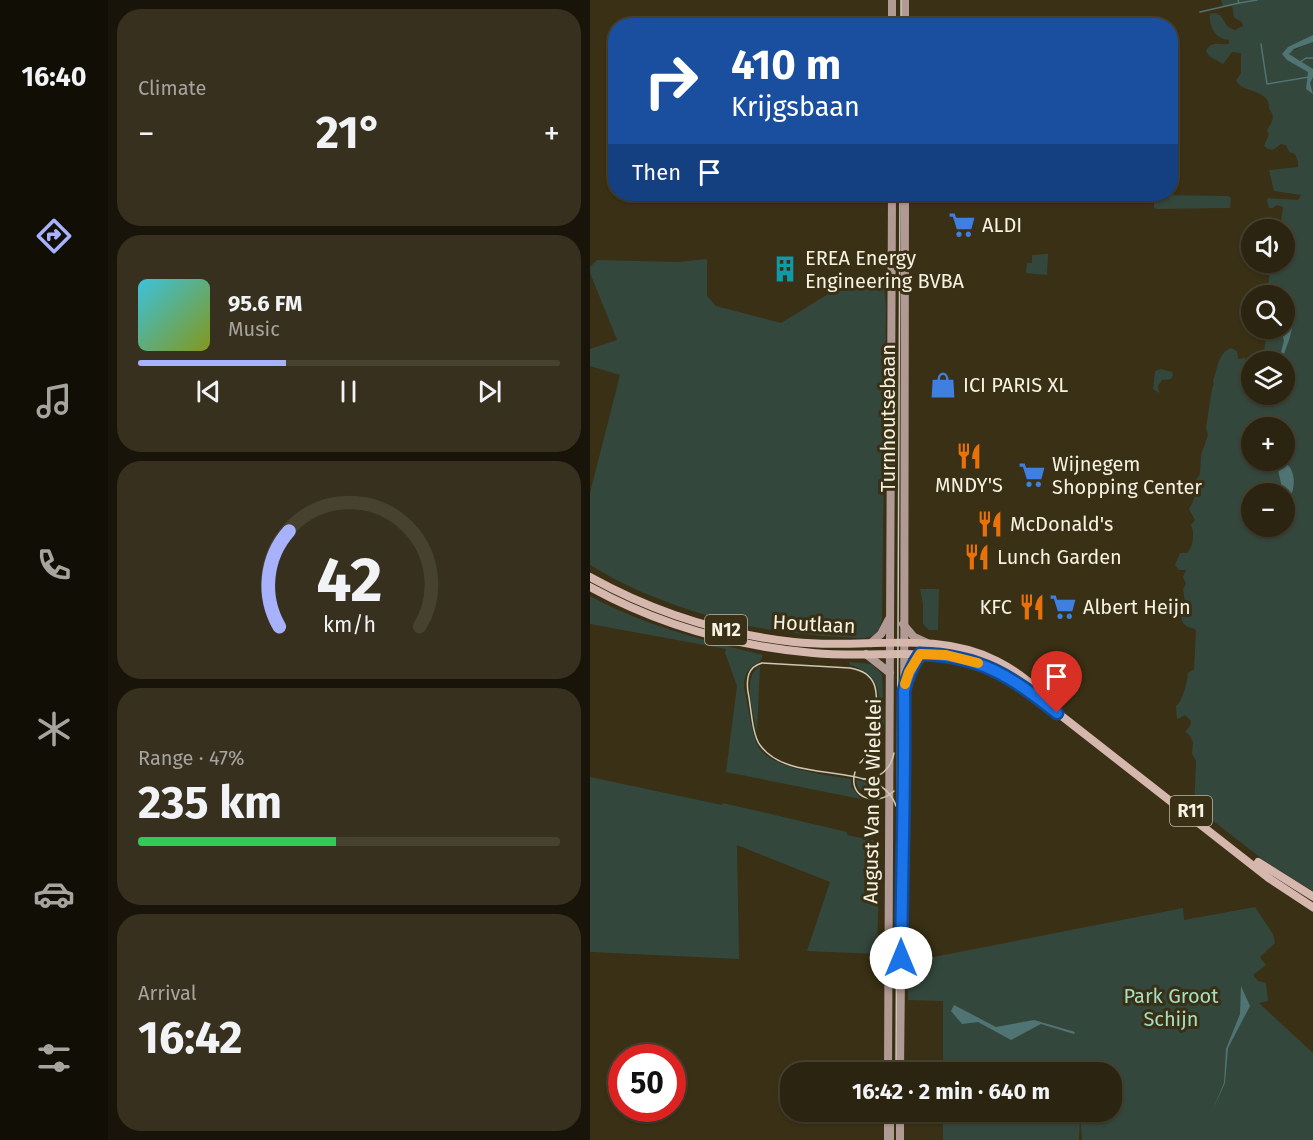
<!DOCTYPE html>
<meta charset="utf-8">
<style>
:root{--surface:#2b2410;--page:#37301e;--text:#f1f3f6;--muted:#a6a49f;--line:#474130;--accent:#a7b1fc}
body{margin:0;font-family:"Fira Sans",sans-serif;background:var(--page);color:var(--text);height:100vh;display:flex;flex-direction:column;font-size:22px;white-space:nowrap}
*{box-sizing:border-box;margin:0}
p{font-size:20px;color:var(--muted)}
.icon{flex:none;width:33px;height:33px;fill:none;stroke:currentColor;stroke-width:2;stroke-linecap:round;stroke-linejoin:round}
.map{position:relative;flex:1;overflow:hidden}
.details{display:flex;flex-direction:column;gap:9px;padding:9px;background:#181409;width:482px}
.details>*{flex:none}
.top-card{position:absolute;left:18px;top:18px;width:570px;height:183px;border-radius:24px;box-shadow:0 2px 4px #0004,0 0 0 2px var(--line);background:#1a4fa0;color:#fff;overflow:hidden}
.buttons{position:absolute;left:651px;top:219px;display:grid;gap:12px}
.buttons a{display:grid;place-items:center;width:54px;height:54px;border-radius:50%;background:var(--surface);box-shadow:0 2px 4px #0004,0 0 0 2px var(--line);font-size:30px}
.speed{position:absolute;left:18px;top:1044px;display:flex;gap:12px;font-size:30px;font-weight:700;text-align:center}
.speed>*{display:grid;place-content:center;width:78px;height:78px;border-radius:50%;background:var(--surface);box-shadow:0 2px 4px #0004,0 0 0 2px var(--line);line-height:1}
.speed .limit{border:9px solid #d22;background:#fff;color:#111}
.pin{position:absolute;display:grid;place-items:center;width:51px;height:51px;color:#fff;margin:-62px -26px;border-radius:50% 50% 50% 0;rotate:-45deg;box-shadow:0 0 6px #0007}
.pin .icon{rotate:45deg}
.me{position:absolute;width:66px;margin:-33px;rotate:0deg;stroke-linejoin:round;filter:drop-shadow(0 0 4px #0008)}
.turn{display:flex;align-items:center;gap:21px;height:126px;padding:0 24px;font-size:27px}
.turn .icon{width:78px;height:78px;stroke-width:2.5}
.turn b{display:block;font-size:42px;line-height:51px}
.then{display:flex;align-items:center;height:57px;padding:0 24px;background:#0003;gap:12px;font-size:22px}
.big{font-size:45px;font-weight:700;line-height:1.1}
.details .tile{flex:1;display:flex;flex-direction:column;justify-content:center;gap:9px;min-width:0;padding:0 21px;border-radius:24px;background:var(--page)}
.details .dial{align-items:center;gap:0}
.dial svg{height:156px;overflow:visible;fill:none;stroke:var(--line);stroke-width:7;stroke-linecap:round;text-anchor:middle}
.dial text{fill:var(--text);stroke:none}
.song{display:flex;align-items:center;gap:18px}
.cover{width:72px;height:72px;border-radius:9px;background:linear-gradient(135deg,hsl(190 70% 55%),hsl(70 70% 35%))}
.played{height:6px;border-radius:3px;background:linear-gradient(90deg,var(--accent) 35%,var(--line) 35%)}
.keys{display:flex;justify-content:space-around;direction:ltr}
.heat{display:flex;justify-content:space-between;align-items:center;font-size:33px;direction:ltr}
.charge{height:9px;border-radius:4px;background:linear-gradient(90deg,#34c759 47%,var(--line) 0)}
.trip{position:absolute;left:190px;top:1062px;width:342px;height:60px;border-radius:24px;background:var(--surface);box-shadow:0 2px 4px #0004,0 0 0 2px var(--line);font-weight:700;line-height:60px;text-align:center}
main{display:flex;flex:1;min-height:0}
.dock{display:flex;flex-direction:column;width:108px;justify-content:space-around;align-items:center;background:#110e06;color:var(--muted)}
.dock .icon{width:42px;height:42px}
.dock .active{color:var(--accent)}
.dock b{font-size:27px;color:var(--text)}
.map>svg:first-child{display:block}
.green{fill:#34473d;fill-rule:evenodd}
.water{fill:#507474}
.lines{fill:none;stroke-linecap:round;stroke-linejoin:round}
.stream{stroke:#507474;stroke-width:1.5}
.secondary{stroke:#b19a93;stroke-width:8}
.primary{stroke:#d5b7ae;stroke-width:8}
.tram{stroke:#cdc7b5;stroke-width:1.5}
.route-casing{stroke:#114b97;stroke-width:15}
.route{stroke:#1a73e8;stroke-width:10}
.slow{stroke:#f59e0b;stroke-width:10}
.labels{text-anchor:middle;stroke-width:6;stroke-linejoin:round;paint-order:stroke}
.shield{fill:#393015;stroke:#beb8a4;stroke-width:1.5}
.shield-label{font-size:18px;font-weight:bold;fill:#f7f2e2}
.poi-label{font-size:20px;fill:#f7f2e2;stroke:#393015;text-anchor:start}
.street-label{font-size:20px;fill:#f7f2e2;stroke:#393015}
.park-label{font-size:20px;fill:#a6dfc3;stroke:#393015}
</style>
<main>
<nav class="dock">
<b>16:40</b>
<svg class="icon active" aria-label="directions" viewBox="0 0 24 24"><path d="M12 3l9 9-9 9-9-9zM9 14v-3h6M13 9l2 2-2 2"/></svg>
<svg class="icon" aria-label="music" viewBox="0 0 24 24"><path d="M9 18V5l10-2v13"/><circle cx="6" cy="18" r="3"/><circle cx="16" cy="16" r="3"/></svg>
<svg class="icon" aria-label="phone" viewBox="0 0 24 24"><path d="M5 4h4l2 5-3 2q2 4 5 5l2-3 5 2v4C11 20 4 13 5 4z"/></svg>
<svg class="icon" aria-label="climate" viewBox="0 0 24 24"><path d="M12 3v18M4 7l16 10M4 17L20 7"/></svg>
<svg class="icon" aria-label="car" viewBox="0 0 24 24"><path d="M5 17H2v-5l4-1 3-4h7l3 4 3 1v5h-3M9 17h6M6 11h13"/><circle cx="7" cy="17" r="2"/><circle cx="17" cy="17" r="2"/></svg>
<svg class="icon" aria-label="filters" viewBox="0 0 24 24"><path d="M4 7h16M4 17h16"/><circle cx="9" cy="7" r="2"/><circle cx="15" cy="17" r="2"/></svg>
</nav>
<section class="details">
<div class="tile"><p>Climate</p>
<div class="heat"><a>−</a><b class="big">21°</b><a>+</a></div>
</div>
<div class="tile">
<div class="song"><i class="cover"></i><div><b>95.6 FM</b><p>Music</p></div></div>
<div class="played"></div>
<div class="keys"><svg class="icon" aria-label="previous" viewBox="0 0 24 24"><path d="M18 5L8 12l10 7zM5 5v14"/></svg><svg class="icon" aria-label="pause" viewBox="0 0 24 24"><path d="M8 5v14M16 5v14"/></svg><svg class="icon" aria-label="next" viewBox="0 0 24 24"><path d="M6 5l10 7-10 7zM19 5v14"/></svg></div>
</div>
<div class="tile dial"><svg viewBox="0 0 100 80">
<path d="M14 69A42 42 0 1 1 86 69"/>
<path d="M14 69A42 42 0 0 1 19 20" stroke="#a7b1fc"/>
<text x="50" y="56" font-size="32" font-weight="700">42</text>
<text x="50" y="72" font-size="11">km/h</text>
</svg></div>
<div class="tile"><p>Range · 47%</p><b class="big">235 km</b><div class="charge"></div></div>
<div class="tile"><p>Arrival</p><b class="big">16:42</b></div>
</section>
<div class="map">
<svg width="724" height="1140" viewBox="0 0 724 1140">
<rect width="100%" height="100%" fill="#393015"/>
<!-- green -->
<g class="green">
<path d="M631,0H723V36L695,55L711,61L700,55V52L722,42L723,40V891L676,862L604,806L606,761L602,754L603,742L600,736L595,732L600,726L601,721L595,715L587,719L586,706C593,700 597,683 598,673L604,669L606,631L605,629C597,627 592,625 591,616L596,610L593,589L596,584L593,577L596,570H589L585,565L590,553H597C603,548 605,532 601,525L605,520L599,509C605,499 606,493 605,481L610,474L611,455L618,435L616,428L622,389L624,383L623,381C628,368 627,354 641,348L647,351L648,359L655,358C664,368 661,382 662,394H694V362L672,361L678,329L694,328V296L680,295L678,286L680,272L683,269L684,263L694,262V230L690,229L693,207L687,205L683,208H679L677,201L678,198L708,200L711,195L684,191L679,170L708,167V162L705,154L699,152L696,145L691,144L683,150L678,149L674,146L679,134L677,130C682,122 686,117 679,109C681,88 651,94 646,80L651,73V53L642,52L633,64L619,56L616,51C621,40 630,45 639,44V40C625,39 619,27 620,14L625,13L630,15L638,27L645,30L653,26L652,22C640,16 645,16 642,6L633,7ZM662,428H694V460H662ZM662,494H694V526H662Z"/>
<polygon points="567,195 638,196 641,198 640,208 567,209 564,208 564,197"/>
<polygon points="458,254 457,275 436,273 437,263 442,263 442,255"/>
<path d="M117,259V296L126,306L191,323L243,291L293,279L296,305L292,618C291,628 286,636 276,638C269,639 260,637 253,637C205,635 155,628 109,613C71,601 34,586 0,565V493L30,375L0,366V349L27,340L0,273V267L7,260L88,262Z"/>
<polygon points="571,369 582,372 583,375 581,379 572,380 568,386 569,393 563,389 565,371"/>
<polygon points="330,589 349,589 348,630 339,630 333,624 333,604"/>
<path d="M0,596C55,626 113,640 173,655L170,662C158,667 154,674 154,687C158,705 160,725 166,742C175,769 237,775 261,779V786L271,799L136,772L147,686L135,653L136,649L0,624Z"/>
<path d="M259,662L281,664L292,674L294,723L286,735C289,704 298,676 260,665Z"/>
<path d="M170,666L167,732C164,714 151,676 170,666Z"/>
<polygon points="0,777 132,805 133,803 257,832 257,835 290,842 287,954 217,951 240,882 147,845 149,959 0,952"/>
<path d="M266,780L282,783L290,787V795C278,796 267,793 266,780Z"/>
<polygon points="665,907 683,934 685,943 670,957 676,965 663,975 668,981 676,983 678,1001 669,1003 723,1053 723,1140 492,1140 490,1116 489,1140 353,1140 353,1112 522,1112 522,1072 353,1072 353,1001 318,1000 318,962 593,908 594,920"/>
</g>
<!-- water -->
<g class="water">
<polygon points="723,35 723,42 704,49 699,54 723,69 723,77 720,83 723,94 716,89 718,72 697,60 692,54 698,47"/>
<path d="M695,302L698,303L702,308C700,314 701,316 702,322C703,332 697,345 694,354L691,352L694,341L691,329L694,328Z"/>
<path d="M686,461C701,460 706,476 703,489C703,493 697,498 695,501Z"/>
<polygon points="651,986 660,1006 638,1048 635,1083 623,1109 634,1083 636,1049 650,1014"/>
<polygon points="364,1005 406,1027 444,1020 485,1032 484,1034 451,1024 421,1040 388,1022 372,1024 361,1011"/>
</g>
<g class="lines">
<!-- stream -->
<g class="stream">
<polyline points="648,0 649,3 667,0"/>
<polyline points="610,12 649,3"/>
<polyline points="671,44 677,84 719,77"/>
<polyline points="710,62 716,58 724,58"/>
</g>
<!-- secondary -->
<g class="secondary">
<polyline points="315,0 315,26"/>
<polyline points="302,26 302,0"/>
<polyline points="313,624 324,637 337,643"/>
<polyline points="281,643 291,634 299,619"/>
<polyline points="276,654 300,673"/>
<polyline points="316,681 331,654"/>
<polyline points="298,1072 302,194"/>
<polyline points="310,1072 312,874 314,825 315,194"/>
<polyline points="298,1140 298,1112"/>
<polyline points="310,1140 310,1112"/>
</g>
<!-- primary -->
<g class="primary">
<path d="M0,577C63,612 132,634 204,642C271,650 344,629 407,661C429,672 448,689 466,705"/>
<path d="M0,587C69,625 145,646 223,653C301,660 362,639 432,685L680,879L724,908"/>
<polyline points="668,862 724,897"/>
</g>
<!-- tram -->
<g class="tram">
<polyline points="311,0 311,26"/>
<path d="M270,763C274,758 280,755 283,749C287,741 285,729 286,720C287,696 291,673 260,668L172,663C158,667 156,678 158,692C161,705 162,735 170,745C201,788 290,757 306,806"/>
<path d="M265,772C257,799 288,807 304,791"/>
<path d="M273,779C290,779 301,769 304,753"/>
<polyline points="306,1072 310,194"/>
<polyline points="303,1140 303,1112"/>
</g>
</g>
<g class="lines">
<!-- route casing -->
<g class="route-casing">
<path id="route" d="M311,958C312,869 315,781 314,691C317,677 322,666 330,654C389,655 423,677 467,713"/>
</g>
<!-- route -->
<use href="#route" class="route"/>
<!-- slow -->
<polyline class="slow" points="315,684 319,672 330,654 356,655 388,663"/>
</g>
<!-- icons -->
<defs>
<g id="supermarket-bare" transform="scale(2.07)"><path d="M-6-5.5h2.5l.6 2H6L4.5 2H-2.5L-4.4-4H-6ZM-1.5 3.2a1.3 1.3 0 1 0 .1 0ZM3 3.2a1.3 1.3 0 1 0 .1 0Z" fill="#3f7fe0" stroke="#393015" stroke-width="2.5" paint-order="stroke"/></g>
<g id="building-bare" transform="scale(2.07)"><path d="M-4-6H4V6H1V3H-1V6H-4ZM-2.5-4.3h1.7v1.8h-1.7ZM.8-4.3h1.7v1.8H.8ZM-2.5-1h1.7V.8h-1.7ZM.8-1h1.7V.8H.8Z" fill="#0f9aa8" stroke="#393015" stroke-width="2.5" paint-order="stroke"/></g>
<g id="shop-bare" transform="scale(2.07)"><path d="M-5-2.5h2.3a2.7 3.5 0 0 1 5.4 0H5L5.5 6h-11ZM-1.5-2.5h3a1.5 2.3 0 0 0-3 0Z" fill="#3f7fe0" stroke="#393015" stroke-width="2.5" paint-order="stroke"/></g>
<g id="restaurant-bare" transform="scale(2.07)"><path d="M-5-6h1v4h1v-4h1v4h1v-4h1v5L-1.5 .5V6h-2V.5L-5-1ZM5-6V6H3V1.5H1.5Q1.5-4 5-6Z" fill="#e8710a" stroke="#393015" stroke-width="2.5" paint-order="stroke"/></g>
</defs>
<g fill-rule="evenodd">
<use href="#supermarket-bare" x="372" y="225"/>
<use href="#building-bare" x="195" y="269"/>
<use href="#shop-bare" x="353" y="385"/>
<use href="#restaurant-bare" x="379" y="456"/>
<use href="#supermarket-bare" x="442" y="475"/>
<use href="#restaurant-bare" x="400" y="524"/>
<use href="#restaurant-bare" x="387" y="557"/>
<use href="#restaurant-bare" x="442" y="607"/>
<use href="#supermarket-bare" x="473" y="607"/>
</g>
<g class="labels">
<!-- shield labels -->
<g class="shield">
<rect x="115" y="615" width="42" height="30" rx="4.5"/>
<rect x="580" y="796" width="42" height="30" rx="4.5"/>
</g>
<g class="shield-label">
<text x="136" y="636">N12</text>
<text x="601" y="817">R11</text>
</g>
<!-- poi labels -->
<g class="poi-label">
<text x="392" y="232">ALDI</text>
<text x="215" y="265">EREA Energy<tspan x="215" dy="23">Engineering BVBA</tspan></text>
<text x="373" y="392">ICI PARIS XL</text>
<text x="462" y="471">Wijnegem<tspan x="462" dy="23">Shopping Center</tspan></text>
<text x="379" y="492" text-anchor="middle">MNDY'S</text>
<text x="420" y="531">McDonald's</text>
<text x="407" y="564">Lunch Garden</text>
<text x="422" y="614" text-anchor="end">KFC</text>
<text x="493" y="614">Albert Heijn</text>
</g>
<!-- street labels -->
<g class="street-label">
<text transform="translate(298 418) rotate(-90)" y="7">Turnhoutsebaan</text>
<text transform="translate(224 624) rotate(3)" y="7">Houtlaan</text>
<text transform="translate(282 801) rotate(-89)" y="7">August Van de Wielelei</text>
</g>
<!-- park labels -->
<g class="park-label">
<text x="581" y="1003">Park Groot<tspan x="581" dy="23">Schijn</tspan></text>
</g>
</g>
</svg>
<div class="buttons">
<a><svg class="icon" aria-label="sound" viewBox="0 0 24 24"><path d="M4 9h4l5-4v14l-5-4H4zM17 9q2 3 0 6"/></svg></a>
<a><svg class="icon" aria-label="search" viewBox="0 0 24 24"><circle cx="10" cy="10" r="6"/><path d="M15 15l6 6"/></svg></a>
<a><svg class="icon" aria-label="layers" viewBox="0 0 24 24"><path d="M12 4l9 5-9 5-9-5zM3 14l9 5 9-5"/></svg></a>
<a>+</a>
<a>−</a>
</div>
<div class="speed"><div class="limit">50</div></div>
<div class="pin" style="left:467px;top:713px;background:#d93025"><svg class="icon" aria-label="arrive" viewBox="0 0 24 24"><path d="M6 21V4h12l-3 4 3 4H6"/></svg></div>
<svg class="me" style="left:311px;top:958px" viewBox="-20 -20 40 40"><circle r="19" fill="#fff"/><path d="M0-13L10 11 0 6-10 11z" fill="#1a73e8"/></svg>
<div class="trip">16:42 · 2 min · 640 m</div>
<div class="top-card">
<div class="turn"><svg class="icon" aria-label="right" viewBox="0 0 24 24"><path d="M7 20v-9h11M14 6l5 5-5 5"/></svg><div><b>410 m</b>Krijgsbaan</div></div>
<div class="then">Then<svg class="icon" aria-label="arrive" viewBox="0 0 24 24"><path d="M6 21V4h12l-3 4 3 4H6"/></svg></div>
</div>
</div>
</main>
